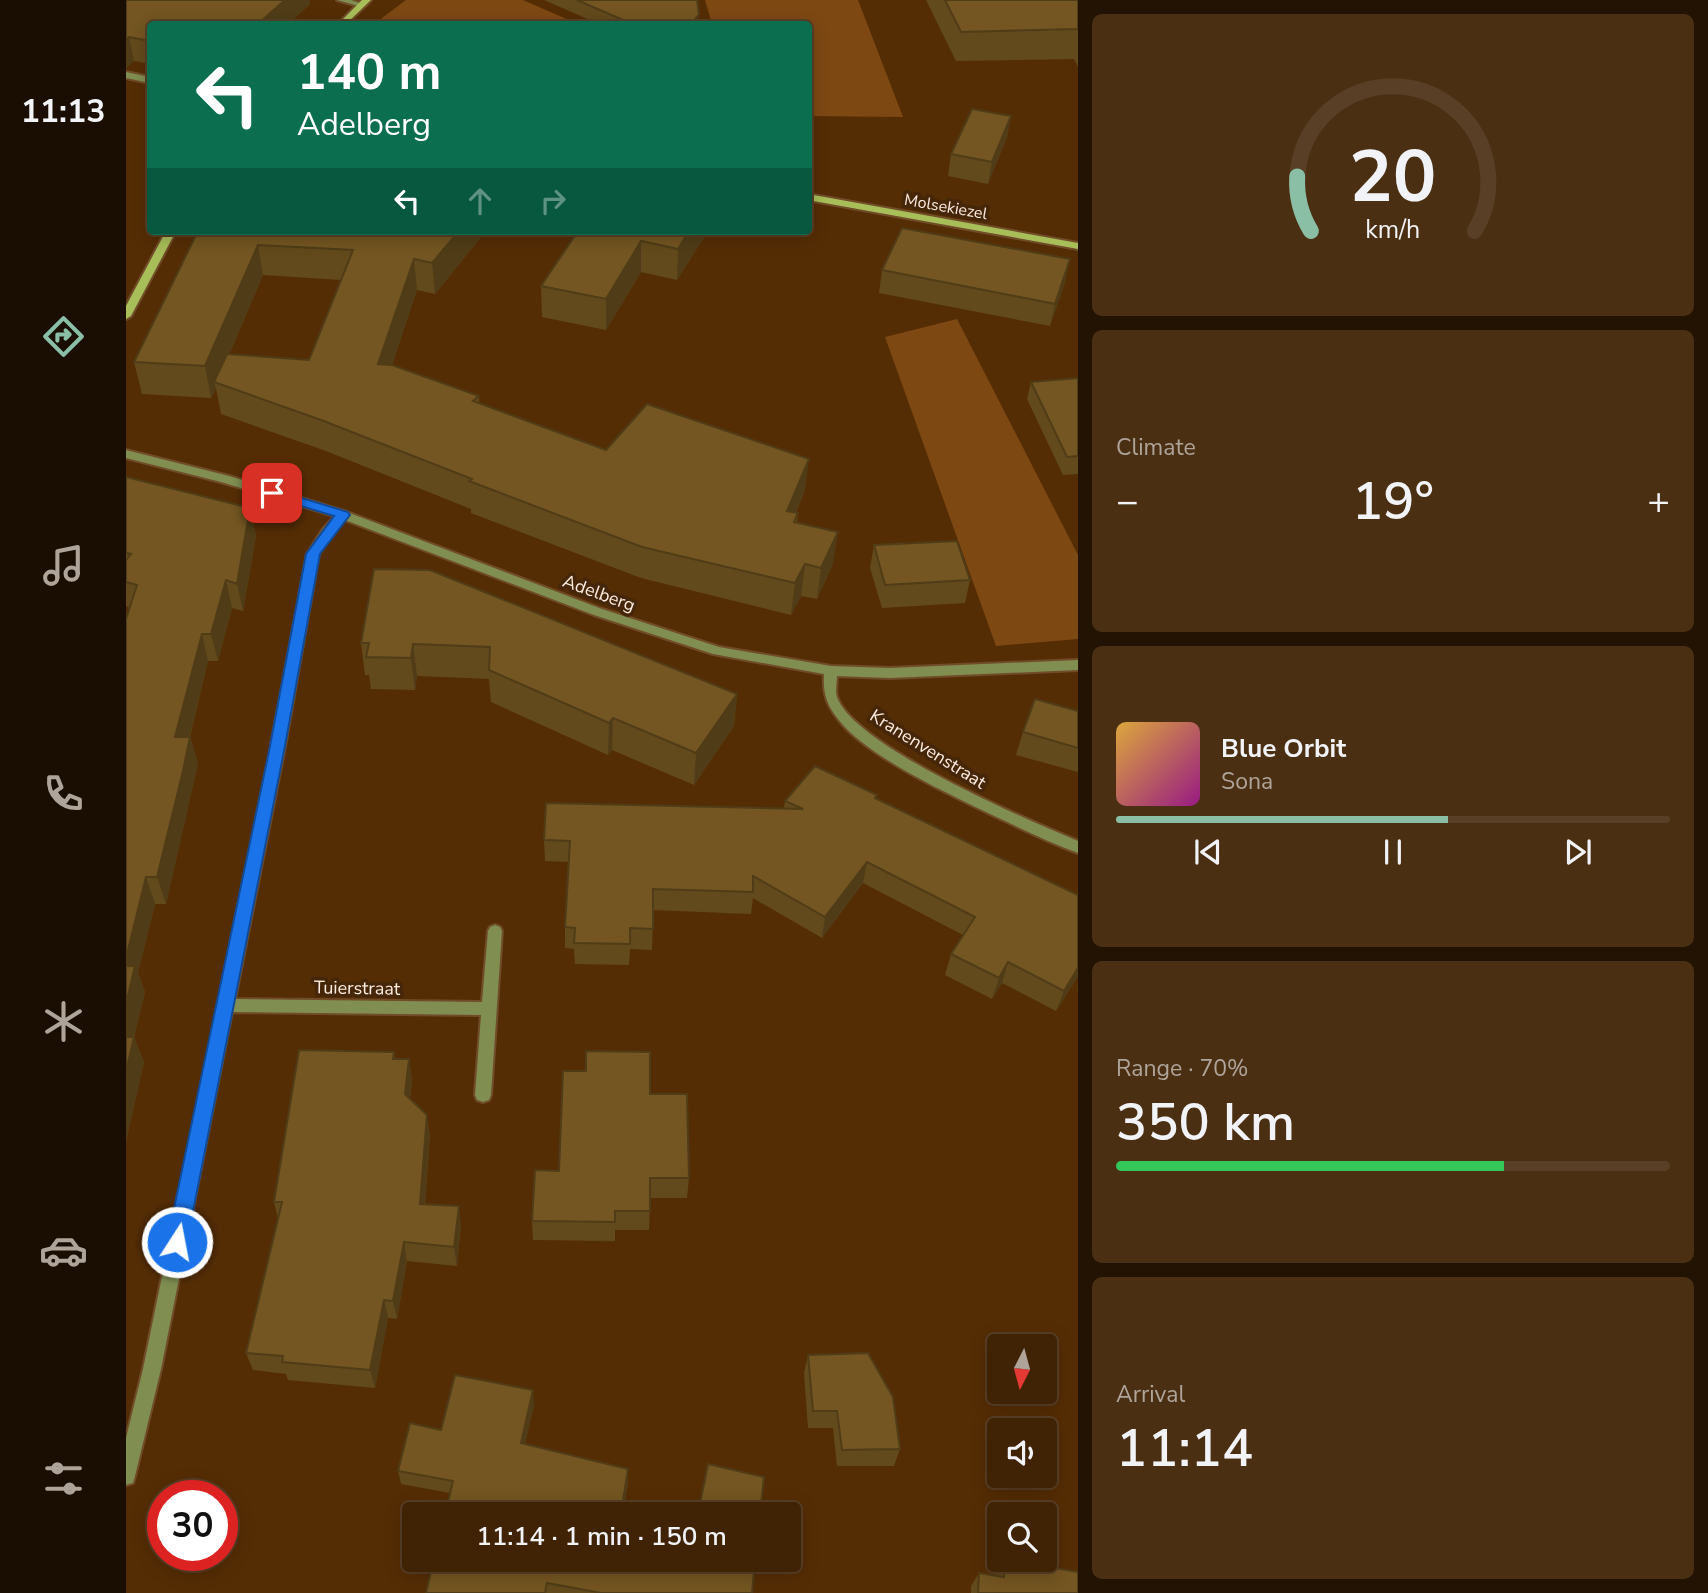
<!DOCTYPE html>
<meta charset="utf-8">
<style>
:root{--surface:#402204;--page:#4b2f13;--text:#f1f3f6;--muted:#aea49a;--line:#593f26;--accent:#8abfa5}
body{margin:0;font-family:"Nunito Sans",sans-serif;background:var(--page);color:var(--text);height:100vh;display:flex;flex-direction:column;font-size:26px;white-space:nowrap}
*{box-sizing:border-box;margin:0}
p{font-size:23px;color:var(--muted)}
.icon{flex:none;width:38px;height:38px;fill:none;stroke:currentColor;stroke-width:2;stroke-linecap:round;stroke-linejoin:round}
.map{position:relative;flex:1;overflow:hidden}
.drawer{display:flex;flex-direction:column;gap:14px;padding:14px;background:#231302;width:630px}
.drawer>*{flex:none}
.top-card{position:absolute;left:21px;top:21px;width:665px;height:214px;border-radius:7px;box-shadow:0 4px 18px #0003,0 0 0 2px var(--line);background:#0b6e4f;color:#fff;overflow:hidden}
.needle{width:46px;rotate:186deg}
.tools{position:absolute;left:861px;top:1334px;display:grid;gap:14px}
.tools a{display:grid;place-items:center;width:70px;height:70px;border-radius:7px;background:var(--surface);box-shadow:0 4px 18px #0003,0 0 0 2px var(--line);font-size:35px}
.speed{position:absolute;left:21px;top:1480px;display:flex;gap:14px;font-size:35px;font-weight:700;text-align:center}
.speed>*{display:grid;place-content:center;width:91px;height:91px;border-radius:50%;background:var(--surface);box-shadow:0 4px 18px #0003,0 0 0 2px var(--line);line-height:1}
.speed .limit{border:10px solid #d22;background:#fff;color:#111}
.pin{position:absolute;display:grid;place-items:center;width:60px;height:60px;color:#fff;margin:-30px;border-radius:14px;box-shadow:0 4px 10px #0006}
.me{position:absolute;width:77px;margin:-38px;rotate:11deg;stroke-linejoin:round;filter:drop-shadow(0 0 5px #0008)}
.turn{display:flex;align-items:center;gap:24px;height:147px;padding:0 35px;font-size:32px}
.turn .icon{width:91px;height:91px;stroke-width:2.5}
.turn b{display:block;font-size:49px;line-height:60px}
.lanes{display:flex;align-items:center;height:66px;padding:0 35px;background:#0003;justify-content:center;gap:35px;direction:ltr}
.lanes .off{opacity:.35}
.big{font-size:52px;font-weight:600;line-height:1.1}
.drawer .tile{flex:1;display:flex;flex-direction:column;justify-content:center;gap:10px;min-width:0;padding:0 24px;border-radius:10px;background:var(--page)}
.drawer .dial{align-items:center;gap:0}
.dial svg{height:182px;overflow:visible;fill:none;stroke:var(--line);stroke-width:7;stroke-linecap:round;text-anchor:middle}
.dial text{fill:var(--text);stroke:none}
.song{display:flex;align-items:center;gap:21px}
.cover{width:84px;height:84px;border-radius:10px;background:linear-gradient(135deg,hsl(40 70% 55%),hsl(310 70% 35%))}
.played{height:7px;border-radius:4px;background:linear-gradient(90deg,var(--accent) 60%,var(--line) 60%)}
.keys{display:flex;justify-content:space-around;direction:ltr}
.heat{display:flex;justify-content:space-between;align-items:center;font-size:38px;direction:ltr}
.charge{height:10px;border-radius:5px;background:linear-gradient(90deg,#34c759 70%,var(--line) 0)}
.trip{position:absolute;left:276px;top:1502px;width:399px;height:70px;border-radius:7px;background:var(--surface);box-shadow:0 4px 18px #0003,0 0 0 2px var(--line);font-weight:600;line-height:70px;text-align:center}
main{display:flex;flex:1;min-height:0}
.menu{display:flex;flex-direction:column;width:126px;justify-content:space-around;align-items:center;background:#1a0e02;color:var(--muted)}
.menu .icon{width:49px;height:49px}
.menu .on{color:var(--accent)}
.menu b{font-size:32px;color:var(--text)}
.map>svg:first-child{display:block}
.green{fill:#7e4813}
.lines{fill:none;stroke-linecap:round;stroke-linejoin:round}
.lane-casing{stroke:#704c28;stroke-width:4}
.street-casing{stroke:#704c28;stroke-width:4}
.secondary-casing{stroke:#704c28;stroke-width:4}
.lane{fill:#808e51;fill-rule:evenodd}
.street{fill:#808e51;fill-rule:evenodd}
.secondary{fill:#a8be58;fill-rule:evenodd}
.wall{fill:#634a1c;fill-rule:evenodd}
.shaded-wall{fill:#503c17}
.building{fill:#735621;stroke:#503c17;stroke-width:2}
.route{fill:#1a73e8;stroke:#114b97;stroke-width:2}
.labels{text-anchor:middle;stroke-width:7;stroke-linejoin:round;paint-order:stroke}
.far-street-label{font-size:16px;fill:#fcece1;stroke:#452609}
.street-label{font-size:18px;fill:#fcece1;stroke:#452609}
</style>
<main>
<nav class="menu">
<b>11:13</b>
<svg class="icon on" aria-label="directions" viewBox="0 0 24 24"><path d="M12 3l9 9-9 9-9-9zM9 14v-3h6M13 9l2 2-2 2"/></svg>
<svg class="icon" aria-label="music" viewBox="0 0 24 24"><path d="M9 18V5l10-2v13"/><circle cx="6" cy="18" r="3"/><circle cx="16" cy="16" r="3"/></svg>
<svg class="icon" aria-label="phone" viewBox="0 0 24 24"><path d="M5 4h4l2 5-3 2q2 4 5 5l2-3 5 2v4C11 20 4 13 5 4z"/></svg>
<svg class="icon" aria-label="climate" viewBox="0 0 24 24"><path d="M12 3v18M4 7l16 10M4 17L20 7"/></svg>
<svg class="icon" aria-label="car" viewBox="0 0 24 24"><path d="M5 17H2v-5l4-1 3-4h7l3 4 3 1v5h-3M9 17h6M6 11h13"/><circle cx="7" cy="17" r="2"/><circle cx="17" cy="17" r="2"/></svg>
<svg class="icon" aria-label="filters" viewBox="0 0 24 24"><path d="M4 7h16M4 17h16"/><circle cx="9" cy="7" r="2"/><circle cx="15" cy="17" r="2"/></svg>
</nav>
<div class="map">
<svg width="952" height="1593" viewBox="0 0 952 1593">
<rect width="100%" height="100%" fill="#552d05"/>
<!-- green -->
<g class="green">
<polygon points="280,0 397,0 452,24 248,24"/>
<polygon points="579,0 732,0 777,117 683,116 682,24 586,24"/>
<polygon points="831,319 952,555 952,639 870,646 759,337"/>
</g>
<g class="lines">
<!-- lane casing -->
<g class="lane-casing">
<polygon id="lane" points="211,0 225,0 240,5 236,7"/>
</g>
<!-- street casing -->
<g class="street-casing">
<g id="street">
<polygon points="0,72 24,77 24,83 0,78"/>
<path d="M0,450L103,476L221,512L476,609L593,647L705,666L764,668L952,660V670L764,678L711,676C711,682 709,691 711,697C728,746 902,820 952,841V853C927,844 902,832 877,820C833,799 740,757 712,719C700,704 697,693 698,674L587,654L468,615L219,520L205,535L193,554L159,746L109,999L356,1002L362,931L364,927L369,925L374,927L376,931L365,1095L363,1100L357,1102L351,1100L349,1095L355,1015L106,1012L35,1369L9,1476L7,1483L0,1485V1438L17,1369L145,746L181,554L197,529L209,516L95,482L0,458Z"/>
</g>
</g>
<!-- secondary casing -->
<g class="secondary-casing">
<g id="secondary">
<polygon points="236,0 245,0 220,24 212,24"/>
<polygon points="682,194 952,243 952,249 682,200"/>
<polygon points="40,231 50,231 5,316 0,319 0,306"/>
</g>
</g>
<!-- lane -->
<use href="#lane" class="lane"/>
<!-- street -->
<use href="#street" class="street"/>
<!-- secondary -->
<use href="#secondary" class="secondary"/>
</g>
<!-- wall -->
<g class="wall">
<polygon points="0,0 184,4 162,24 24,24 24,64 8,61 0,68"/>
<polygon points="418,0 571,0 572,24 473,24"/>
<polygon points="800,0 952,0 952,67 948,59 830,61"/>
<polygon points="885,116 881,137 862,184 822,176 825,154"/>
<path d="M72,231H360L309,294L291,290L266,365L353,396V403L480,450L679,490L670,513H672L671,522L707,564L691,599L675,596L665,615L515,578L345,513V509L200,451L95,414L90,388L85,398L16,394L8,362ZM137,275L215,280L183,360L103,355Z"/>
<polygon points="452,231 582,231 551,280 515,272 480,330 416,317 415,286"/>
<polygon points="756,270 939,282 924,326 753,293"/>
<polygon points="952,378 952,474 937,475 901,399 905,382"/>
<polygon points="0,477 124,508 130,536 117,611 106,608 92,661 82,661 64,737 72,764 64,798 40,904 29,904 12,973 19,992 8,1037 18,1062 0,1141 0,619 4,608 0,606"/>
<polygon points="748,545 844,580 839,603 756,608 744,568"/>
<polygon points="248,569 611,694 608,726 568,785 486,750 482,755 365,702 363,679 291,676 289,690 245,689 243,675 239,675 235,643"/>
<polygon points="952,711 952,772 890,755 897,732"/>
<polygon points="751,795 750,799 952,976 930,1011 876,983 866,999 819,975 825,954 837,935 737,883 696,938 627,898 625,914 527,910 526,950 504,949 503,965 449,964 448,949 439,948 439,927 442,862 419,861 418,840 658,808 659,801"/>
<polygon points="268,1052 269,1059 283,1059 286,1080 284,1099 304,1135 299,1204 335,1225 331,1266 281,1261 271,1319 262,1318 249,1388 162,1380 160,1374 127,1370 120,1353 152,1218 148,1202"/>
<polygon points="524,1094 563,1178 561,1198 524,1198 523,1230 489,1230 489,1241 407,1240 406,1221"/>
<polygon points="682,1355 774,1449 768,1466 711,1466 707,1428 682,1428 678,1373"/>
<polygon points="408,1405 399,1444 502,1469 502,1483 497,1514 319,1514 324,1493 275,1484 272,1471 315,1430"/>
<polygon points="308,1559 489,1559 489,1560 626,1593 300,1593"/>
<polygon points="878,1559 952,1593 845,1593 845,1586 853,1573 870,1575 870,1572"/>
</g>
<!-- shaded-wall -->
<g class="shaded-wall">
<polygon points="159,0 184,0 184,4 162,24 132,24"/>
<polygon points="573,14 572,24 567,24 568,21"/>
<polygon points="3,37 8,61 0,68 0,39"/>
<polygon points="885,116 881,137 862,184 866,162"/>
<polygon points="333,231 360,231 309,294 306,263"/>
<polygon points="563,231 582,231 551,280 552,249"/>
<polygon points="515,241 515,272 480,330 480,299"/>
<polygon points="132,245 137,275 91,383 88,382 90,388 85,398 79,366"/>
<polygon points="288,259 291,290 256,396 252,364"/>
<polygon points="944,259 939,282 924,326 929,304"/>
<polygon points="683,459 679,490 658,543 661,511"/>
<polygon points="124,508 130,536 117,611 111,584"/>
<polygon points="712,532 707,564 691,599 695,568"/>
<polygon points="679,564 675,596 665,615 669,583"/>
<polygon points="100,580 106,608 92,661 85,634"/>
<polygon points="76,634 82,661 57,764 49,737"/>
<polygon points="287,644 291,676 289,690 285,658"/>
<polygon points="611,694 608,726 568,785 570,753"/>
<polygon points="487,718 486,750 482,755 483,723"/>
<polygon points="64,737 72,764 40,904 31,877"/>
<polygon points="741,862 737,883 696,938 699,917"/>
<polygon points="20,877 29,904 12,973 19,992 2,1062 0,1056 0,958"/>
<polygon points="882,962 876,983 866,999 873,978"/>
<polygon points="952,968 952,976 930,1011 938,991"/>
<polygon points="8,1037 18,1062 0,1141 0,1072"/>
<polygon points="283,1059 286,1080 282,1114 279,1094"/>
<polygon points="301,1115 304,1135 297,1223 294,1204"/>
<polygon points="333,1206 335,1225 331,1266 328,1247"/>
<polygon points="278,1242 281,1261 271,1319 267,1301"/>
<polygon points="258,1300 262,1318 249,1388 244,1370"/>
<polygon points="407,1390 408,1405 396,1457 395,1443"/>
<polygon points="502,1469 502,1483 497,1514 495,1514"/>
</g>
<!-- building -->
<g class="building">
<polygon points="0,0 159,0 132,24 24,24 24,41 3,37 0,39"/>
<polygon points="451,0 571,0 573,14 568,21 568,24 506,24"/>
<polygon points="819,0 952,0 952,29 835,32"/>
<polygon points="846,109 885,116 866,162 825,154"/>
<polygon points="776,228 944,259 929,304 756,270"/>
<polygon points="72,231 333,231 306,263 288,259 252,364 266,365 353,396 347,401 480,450 521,404 683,459 661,511 672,513 668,522 712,532 695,568 679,564 669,583 516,547 343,481 346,479 195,420 88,382 101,354 183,360 227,250 132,245 79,366 8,362"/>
<polygon points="452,231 563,231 552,249 515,241 480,299 415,286"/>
<polygon points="952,378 952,456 941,457 905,382"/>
<polygon points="0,477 124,508 111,584 100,580 85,634 76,634 49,737 64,737 57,771 31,877 20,877 0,958 0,619 11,585 0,582 0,560 5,554 0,553"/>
<polygon points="831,541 844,580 759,585 748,545"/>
<polygon points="248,569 304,570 611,694 570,753 487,718 483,723 363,670 364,647 287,644 285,658 240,657 243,643 235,643"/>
<polygon points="909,699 952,711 952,748 897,732"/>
<polygon points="689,766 751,795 749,798 952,895 952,968 938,991 882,962 873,978 825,954 849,917 741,862 699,917 627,876 627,892 527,889 527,929 504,928 504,944 448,943 449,928 439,927 444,841 418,840 420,803 677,809 659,801"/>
<polygon points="0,966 9,966 0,1004"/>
<polygon points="0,1037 8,1037 0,1072"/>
<polygon points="173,1050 268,1052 267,1059 283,1059 279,1094 301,1115 294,1204 333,1206 328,1247 278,1242 267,1301 258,1300 244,1370 156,1362 157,1356 120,1353 156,1202 148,1202"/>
<polygon points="460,1051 524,1052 524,1094 561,1094 563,1178 524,1178 524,1211 489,1211 489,1222 406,1221 409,1170 433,1171 437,1071 460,1071"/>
<polygon points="742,1353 767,1397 774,1449 716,1450 711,1411 687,1411 682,1355"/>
<polygon points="329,1375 407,1390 395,1443 502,1469 495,1514 319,1514 327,1481 272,1471 284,1423 315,1430"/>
<polygon points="582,1464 638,1477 634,1514 572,1514"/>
<polygon points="308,1559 487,1559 558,1573 560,1559 629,1559 626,1593 475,1593 421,1583 419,1593 300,1593"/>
<polygon points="878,1559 952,1572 952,1593 852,1593 853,1573 878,1577"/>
</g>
<!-- route -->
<polygon class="route" points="146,489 222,512 224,515 194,554 159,746 61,1242 58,1248 51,1251 44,1248 41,1242 144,746 180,554 208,516 142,496 140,493"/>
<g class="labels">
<!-- far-street labels -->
<g class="far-street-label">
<text transform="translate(820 206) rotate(10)" y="6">Molsekiezel</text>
</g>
<!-- street labels -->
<g class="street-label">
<text transform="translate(473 593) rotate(20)" y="6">Adelberg</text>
<text transform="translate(802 749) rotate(32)" y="6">Kranenvenstraat</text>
<text transform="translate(231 988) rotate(1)" y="6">Tuierstraat</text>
</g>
</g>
</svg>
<div class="tools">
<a><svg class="needle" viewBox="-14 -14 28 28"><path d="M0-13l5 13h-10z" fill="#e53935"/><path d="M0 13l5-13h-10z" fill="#aea49a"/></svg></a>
<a><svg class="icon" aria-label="sound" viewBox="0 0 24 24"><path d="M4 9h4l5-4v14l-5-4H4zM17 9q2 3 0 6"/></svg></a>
<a><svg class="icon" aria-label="search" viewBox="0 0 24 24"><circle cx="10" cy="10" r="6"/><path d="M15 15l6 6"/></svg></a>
</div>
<div class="speed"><div class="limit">30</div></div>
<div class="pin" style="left:146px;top:493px;background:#d93025"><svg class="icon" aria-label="arrive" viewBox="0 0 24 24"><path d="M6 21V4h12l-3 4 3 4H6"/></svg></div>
<svg class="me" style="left:51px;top:1242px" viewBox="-20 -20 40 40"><circle r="17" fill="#1a73e8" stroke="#fff" stroke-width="3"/><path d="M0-11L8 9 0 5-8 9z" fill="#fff"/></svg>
<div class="trip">11:14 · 1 min · 150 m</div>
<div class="top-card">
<div class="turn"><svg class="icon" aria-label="left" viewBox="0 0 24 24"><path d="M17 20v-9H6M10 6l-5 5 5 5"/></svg><div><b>140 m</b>Adelberg</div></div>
<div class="lanes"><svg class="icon" aria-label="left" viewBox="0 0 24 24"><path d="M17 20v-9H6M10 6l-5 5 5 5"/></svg><svg class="icon off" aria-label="ahead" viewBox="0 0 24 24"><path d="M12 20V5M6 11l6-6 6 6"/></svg><svg class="icon off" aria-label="right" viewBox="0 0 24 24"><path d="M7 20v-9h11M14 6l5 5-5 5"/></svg></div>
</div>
</div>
<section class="drawer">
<div class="tile dial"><svg viewBox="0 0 100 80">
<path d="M14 69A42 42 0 1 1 86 69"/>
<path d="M14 69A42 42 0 0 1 8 45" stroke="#8abfa5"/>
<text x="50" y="56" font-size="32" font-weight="700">20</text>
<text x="50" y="72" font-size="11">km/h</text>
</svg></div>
<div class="tile"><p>Climate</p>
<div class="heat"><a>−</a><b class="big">19°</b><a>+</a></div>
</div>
<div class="tile">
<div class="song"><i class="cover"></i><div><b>Blue Orbit</b><p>Sona</p></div></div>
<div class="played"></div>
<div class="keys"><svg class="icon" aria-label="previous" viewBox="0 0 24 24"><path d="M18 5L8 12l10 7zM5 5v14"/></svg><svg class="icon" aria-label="pause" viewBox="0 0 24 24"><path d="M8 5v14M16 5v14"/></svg><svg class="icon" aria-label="next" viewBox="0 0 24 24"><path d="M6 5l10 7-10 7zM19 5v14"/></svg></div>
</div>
<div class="tile"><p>Range · 70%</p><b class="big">350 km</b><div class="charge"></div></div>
<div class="tile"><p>Arrival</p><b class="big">11:14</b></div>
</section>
</main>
